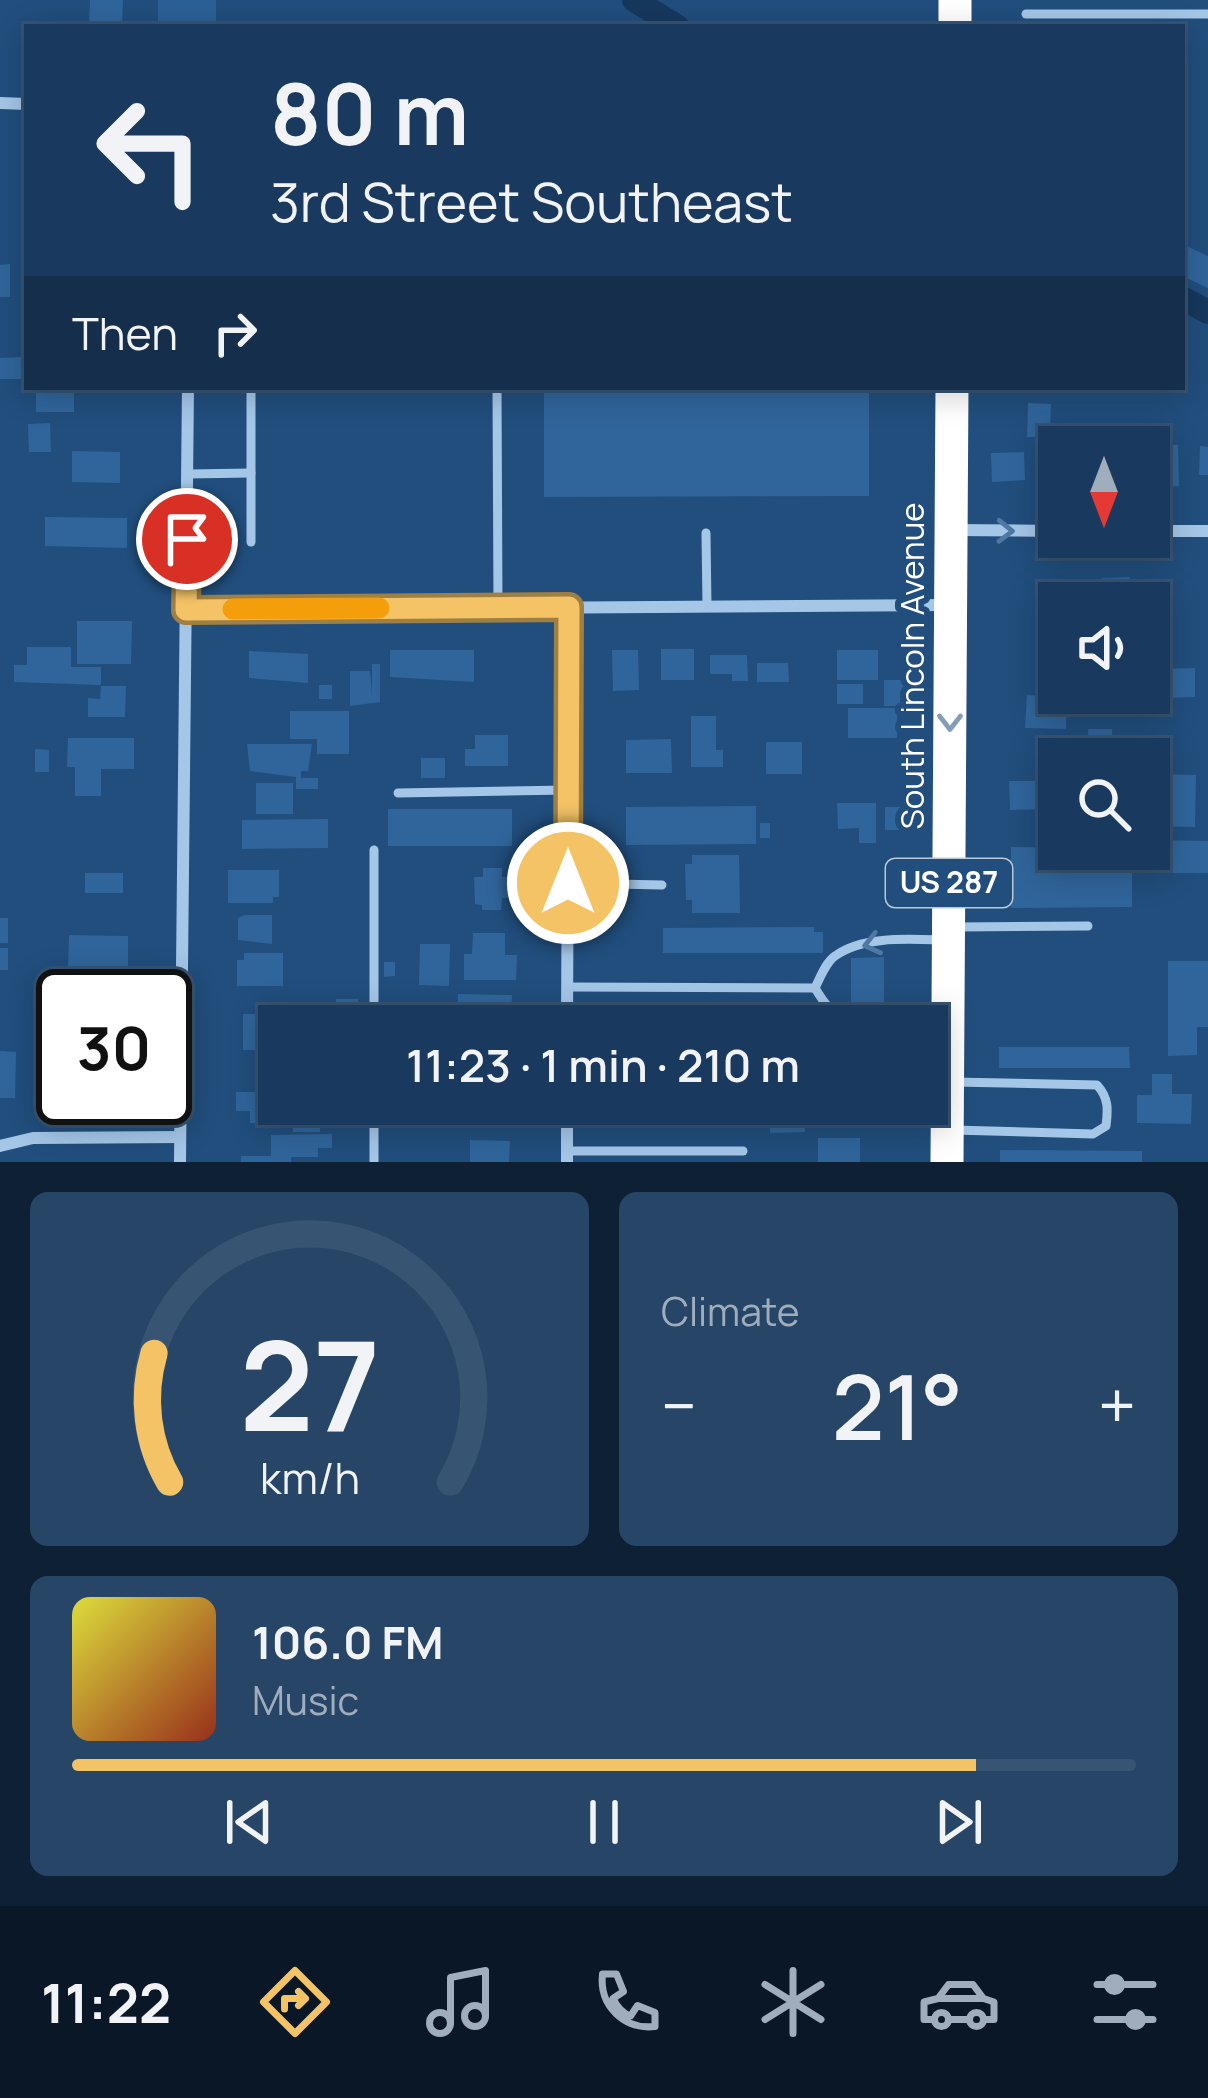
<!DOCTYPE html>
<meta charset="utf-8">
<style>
:root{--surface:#193a5e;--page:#264567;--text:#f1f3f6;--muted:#9fadbc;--line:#375473;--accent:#f4c366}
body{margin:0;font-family:Manrope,sans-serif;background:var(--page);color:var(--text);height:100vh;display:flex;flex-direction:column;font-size:45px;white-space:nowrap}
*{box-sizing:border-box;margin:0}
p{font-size:39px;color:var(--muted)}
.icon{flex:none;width:66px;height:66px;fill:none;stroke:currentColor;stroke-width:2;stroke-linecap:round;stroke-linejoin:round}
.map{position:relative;height:1162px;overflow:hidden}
.side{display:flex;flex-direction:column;gap:30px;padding:30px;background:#0e2034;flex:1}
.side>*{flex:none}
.top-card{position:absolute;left:24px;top:24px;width:1161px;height:366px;border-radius:0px;box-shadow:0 6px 30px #0003,0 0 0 3px var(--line);background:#193a5e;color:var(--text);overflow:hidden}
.needle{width:78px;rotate:180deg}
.controls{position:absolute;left:1038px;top:426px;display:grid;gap:24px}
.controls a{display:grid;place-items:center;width:132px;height:132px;border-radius:0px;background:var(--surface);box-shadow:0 6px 30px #0003,0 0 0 3px var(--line);font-size:60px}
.speed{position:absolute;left:36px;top:969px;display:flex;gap:24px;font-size:60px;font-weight:700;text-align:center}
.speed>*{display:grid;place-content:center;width:156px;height:156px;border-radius:50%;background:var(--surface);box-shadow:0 6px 30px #0003,0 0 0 3px var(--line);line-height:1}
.speed .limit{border:6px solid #111;border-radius:18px;background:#fff;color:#111}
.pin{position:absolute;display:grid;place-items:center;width:102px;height:102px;color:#fff;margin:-51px;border:6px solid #fff;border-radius:50%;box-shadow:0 3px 12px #0007}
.me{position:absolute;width:132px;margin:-66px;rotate:0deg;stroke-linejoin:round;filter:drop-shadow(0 0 9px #0008)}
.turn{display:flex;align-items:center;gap:42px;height:252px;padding:0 48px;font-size:54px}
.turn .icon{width:156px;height:156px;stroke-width:2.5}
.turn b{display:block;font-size:84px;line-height:102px}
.then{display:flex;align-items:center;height:114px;padding:0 48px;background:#0003;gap:24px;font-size:45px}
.big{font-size:90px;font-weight:600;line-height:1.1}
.side .widget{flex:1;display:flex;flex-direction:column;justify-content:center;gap:18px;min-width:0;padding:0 42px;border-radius:18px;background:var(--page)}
.side .dial{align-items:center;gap:0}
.dial svg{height:312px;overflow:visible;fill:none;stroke:var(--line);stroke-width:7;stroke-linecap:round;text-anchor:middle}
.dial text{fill:var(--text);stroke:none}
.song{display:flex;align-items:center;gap:36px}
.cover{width:144px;height:144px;border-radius:18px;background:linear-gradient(135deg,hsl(60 70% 55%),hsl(10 70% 35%))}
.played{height:12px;border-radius:6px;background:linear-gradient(90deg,var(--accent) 85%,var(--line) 85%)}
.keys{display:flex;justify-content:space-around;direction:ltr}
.heat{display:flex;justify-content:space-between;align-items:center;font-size:66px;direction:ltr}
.side .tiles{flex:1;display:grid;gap:30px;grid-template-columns:1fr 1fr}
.widget:last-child{grid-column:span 2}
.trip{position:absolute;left:258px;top:1005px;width:690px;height:120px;border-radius:0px;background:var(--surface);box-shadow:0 6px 30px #0003,0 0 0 3px var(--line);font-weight:600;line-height:120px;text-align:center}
.tab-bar{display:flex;height:192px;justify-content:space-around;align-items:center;background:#0a1726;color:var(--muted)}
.tab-bar .icon{width:84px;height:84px}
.tab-bar .active{color:var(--accent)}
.tab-bar b{font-size:54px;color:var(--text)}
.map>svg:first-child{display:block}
.green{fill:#2b6096}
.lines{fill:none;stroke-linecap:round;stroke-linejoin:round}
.canal{stroke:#16385d;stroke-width:24}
.building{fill:#30659b}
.lane{stroke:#a4c6e7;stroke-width:9}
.street{stroke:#a4c6e7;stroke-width:12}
.highway{stroke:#fff;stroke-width:33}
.oneway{stroke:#4f78a2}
.oneway2{stroke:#859eb8}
.route-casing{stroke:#9f7f42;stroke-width:30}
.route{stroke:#f4c366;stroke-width:21}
.slow{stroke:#f59e0b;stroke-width:21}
.labels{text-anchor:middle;stroke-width:12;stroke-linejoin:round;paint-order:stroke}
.shield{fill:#214e7d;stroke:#bccad8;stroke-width:3}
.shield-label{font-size:30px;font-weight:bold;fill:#fff}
.street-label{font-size:33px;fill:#fff;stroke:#214e7d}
</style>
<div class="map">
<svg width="1208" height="1162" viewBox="0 0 1208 1162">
<rect width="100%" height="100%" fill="#214e7d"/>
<!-- green -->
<rect class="green" x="158" y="0" width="58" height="27"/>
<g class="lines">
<!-- canal -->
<g class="canal">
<polyline points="634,0 678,27"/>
<polyline points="1182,298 1208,312"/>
</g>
</g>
<!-- building -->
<g class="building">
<polygon points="90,0 123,0 122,27 89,27"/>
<polygon points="1182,244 1208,256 1208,288 1182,276"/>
<polygon points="10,264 10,297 0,297 0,265"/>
<polygon points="23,357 23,379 0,379 0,358"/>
<rect x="36" y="387" width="38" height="25"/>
<polygon points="544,387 869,387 869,496 544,497"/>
<polygon points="1028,403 1051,404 1050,437 1027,437"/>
<polygon points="50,423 51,452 29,452 28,424"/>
<polygon points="1073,433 1089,433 1089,447 1058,447 1058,442 1073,443"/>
<polygon points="1153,445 1178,445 1179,486 1154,487"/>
<polygon points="1200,446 1208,447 1208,475 1199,475"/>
<polygon points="72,451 120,452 120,483 72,482"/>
<polygon points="1024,452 1025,480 992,482 991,453"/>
<polygon points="45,517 127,518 127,548 45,546"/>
<polygon points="1130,577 1131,594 1136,594 1137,603 1102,603 1102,578"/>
<polygon points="77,621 132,621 131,664 77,664"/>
<polygon points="27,647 71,647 71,667 101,667 101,685 14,682 14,665 27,665"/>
<rect x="661" y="649" width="33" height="31"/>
<polygon points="390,650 474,650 474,682 390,677"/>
<polygon points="612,650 638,650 639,690 613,691"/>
<rect x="837" y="650" width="41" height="30"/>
<polygon points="249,651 308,654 308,683 249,678"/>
<polygon points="710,655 747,655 748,681 732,681 732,674 710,674"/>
<polygon points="757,663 788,663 789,682 757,682"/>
<polygon points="372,664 380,664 380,702 350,706 350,671 370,671 372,695"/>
<polygon points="1195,668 1195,697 1162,698 1161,669"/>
<rect x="884" y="680" width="36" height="26"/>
<rect x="837" y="684" width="26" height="20"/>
<rect x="319" y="685" width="13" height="14"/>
<polygon points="101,686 126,686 125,717 88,717 88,698 100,699"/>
<polygon points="1027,695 1067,697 1066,729 1025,728"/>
<rect x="848" y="708" width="49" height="30"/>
<polygon points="290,711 349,711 349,754 317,754 317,739 290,739"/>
<polygon points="691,716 716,716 716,750 723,750 723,767 691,767"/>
<polygon points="1088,729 1112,729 1113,748 1089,749"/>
<polygon points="475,735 508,735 508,766 465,766 465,749 475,749"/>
<polygon points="68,738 134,738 134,769 101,769 101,796 75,796 75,767 67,767"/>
<polygon points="671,739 672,773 626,773 626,740"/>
<rect x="766" y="742" width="36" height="32"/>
<polygon points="247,744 312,744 308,771 301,771 301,778 318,778 318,789 296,789 296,777 250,771"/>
<polygon points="35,749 49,750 49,772 35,772"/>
<rect x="421" y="758" width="24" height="20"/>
<polygon points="1154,774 1196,775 1195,827 1152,826"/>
<polygon points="1009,781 1055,781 1056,809 1010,810"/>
<rect x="256" y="783" width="37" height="31"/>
<polygon points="837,803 876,803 876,843 859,843 859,828 838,829"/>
<polygon points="756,806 756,844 626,845 626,807"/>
<rect x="885" y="807" width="34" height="23"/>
<rect x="388" y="809" width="124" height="37"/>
<polygon points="328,819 328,848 242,849 242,820"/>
<rect x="760" y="823" width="10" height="15"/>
<polygon points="1150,840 1208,841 1208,873 1150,873"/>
<polygon points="1011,847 1132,849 1132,907 1011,908"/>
<polygon points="692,855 739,855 740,913 692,913 692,900 686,900 685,864 692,864"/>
<polygon points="483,868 502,868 502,877 509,877 509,898 502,898 501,910 482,910 482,905 475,904 474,877 483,877"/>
<polygon points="228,870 279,870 279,897 273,897 273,903 228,903"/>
<rect x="85" y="873" width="38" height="20"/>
<polygon points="245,915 272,915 272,944 238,940 238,918"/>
<rect x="0" y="918" width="8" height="25"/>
<polygon points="814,927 814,932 823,932 823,953 663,953 663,928"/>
<polygon points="473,933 505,933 505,955 517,955 516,980 464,980 464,954 472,954"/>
<polygon points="69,935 128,936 128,968 68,969"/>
<polygon points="420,944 450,944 449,986 419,985"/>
<rect x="0" y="948" width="8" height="22"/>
<polygon points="244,953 283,953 283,986 237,986 237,960 244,960"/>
<polygon points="884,957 884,1011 851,1012 851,958"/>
<polygon points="1168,961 1208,961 1208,1027 1197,1027 1197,1055 1168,1056"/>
<polygon points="384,962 395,962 395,976 384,977"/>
<polygon points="60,988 119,989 119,996 60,996"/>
<polygon points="458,994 512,995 511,1026 480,1026 480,1014 457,1014"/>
<rect x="336" y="999" width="22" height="27"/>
<polygon points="635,1003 654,1003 655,1026 635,1026"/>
<rect x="243" y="1014" width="34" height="36"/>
<rect x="40" y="1047" width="23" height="35"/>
<polygon points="999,1047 1129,1047 1130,1068 999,1068"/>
<polygon points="0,1051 16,1052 15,1098 0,1098"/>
<polygon points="1152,1074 1172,1074 1172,1094 1192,1094 1191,1124 1137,1123 1137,1095 1152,1095"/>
<polygon points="236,1092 279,1092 281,1123 250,1123 250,1111 236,1111"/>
<rect x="471" y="1104" width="38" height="16"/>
<rect x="629" y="1104" width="43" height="7"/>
<rect x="839" y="1104" width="41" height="5"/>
<polygon points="804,1107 805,1132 770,1133 769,1109"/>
<rect x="293" y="1113" width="27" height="19"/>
<polygon points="332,1134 332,1148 318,1148 318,1157 291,1157 291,1162 241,1162 241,1156 271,1156 271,1135"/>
<rect x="818" y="1138" width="42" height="24"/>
<polygon points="470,1140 510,1141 509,1162 470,1162"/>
<polygon points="1000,1150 1142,1151 1142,1162 1000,1162"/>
</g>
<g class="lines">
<!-- lane -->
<g class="lane">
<polyline points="1026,14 1208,14"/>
<polyline points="251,387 251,542"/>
<polyline points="497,387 498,608"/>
<polyline points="188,474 251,473"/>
<polyline points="706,533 707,607"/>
<polyline points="398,793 568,790"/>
<polyline points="374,850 374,1026"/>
<polyline points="568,883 662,885"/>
<polyline points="956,927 1088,926"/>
<polyline points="568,987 815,988"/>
<path d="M815,988C820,978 826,962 835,956C862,936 908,939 939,940"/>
<path d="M815,988C837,1025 848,1024 891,1026"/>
<path d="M953,1082L1097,1085C1109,1098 1108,1110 1106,1126L1093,1134L953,1130"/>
<polyline points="374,1104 374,1162"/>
<polyline points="567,1151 743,1151"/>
</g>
<!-- street -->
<g class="street">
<polyline points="0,103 27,104"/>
<polyline points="953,530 1059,531"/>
<polyline points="1149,531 1208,531"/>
<polyline points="186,610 950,605"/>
<polyline points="567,1026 569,607"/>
<polyline points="0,1146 33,1138 180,1137"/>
<polyline points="180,1162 188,387"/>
<polyline points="567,1162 567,1104"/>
</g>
<!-- highway -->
<g class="highway">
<polyline points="955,27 955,0"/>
<polyline points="947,1162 952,387"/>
</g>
</g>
<!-- one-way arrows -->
<defs><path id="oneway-chevron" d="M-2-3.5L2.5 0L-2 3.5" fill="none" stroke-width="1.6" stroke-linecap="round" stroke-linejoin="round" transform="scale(3)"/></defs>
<g class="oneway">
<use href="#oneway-chevron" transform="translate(1005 531) rotate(1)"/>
<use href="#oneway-chevron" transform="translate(872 944) rotate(166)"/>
</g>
<use class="oneway2" href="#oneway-chevron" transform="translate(950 722) rotate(90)"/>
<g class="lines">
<!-- route casing -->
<g class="route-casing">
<polyline id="route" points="187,539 186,610 569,607 568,883"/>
</g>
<!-- route -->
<use href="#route" class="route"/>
<!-- slow -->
<polyline class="slow" points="233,609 379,608"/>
</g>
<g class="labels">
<!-- shield labels -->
<rect class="shield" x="886" y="859" width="126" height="48" rx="9"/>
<g class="shield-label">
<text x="949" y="893">US 287</text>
</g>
<!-- street labels -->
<g class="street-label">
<text transform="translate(912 666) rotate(-90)" y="12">South Lincoln Avenue</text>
</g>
</g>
</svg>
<div class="controls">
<a><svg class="needle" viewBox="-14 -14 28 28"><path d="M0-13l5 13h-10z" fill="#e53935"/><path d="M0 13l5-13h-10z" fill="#9fadbc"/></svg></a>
<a><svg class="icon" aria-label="sound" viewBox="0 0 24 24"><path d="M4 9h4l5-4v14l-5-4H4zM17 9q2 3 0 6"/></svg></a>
<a><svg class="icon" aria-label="search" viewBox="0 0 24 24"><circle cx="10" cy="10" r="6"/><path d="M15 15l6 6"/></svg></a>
</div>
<div class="speed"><div class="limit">30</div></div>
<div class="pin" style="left:187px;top:539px;background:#d93025"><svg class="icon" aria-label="arrive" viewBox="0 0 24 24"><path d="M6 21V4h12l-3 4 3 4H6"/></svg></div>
<svg class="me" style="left:568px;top:883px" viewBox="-20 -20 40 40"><circle r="17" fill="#f4c366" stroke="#fff" stroke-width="3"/><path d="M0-11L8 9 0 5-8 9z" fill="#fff"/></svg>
<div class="trip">11:23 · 1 min · 210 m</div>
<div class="top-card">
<div class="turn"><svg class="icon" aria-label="left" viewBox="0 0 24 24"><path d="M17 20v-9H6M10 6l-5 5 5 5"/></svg><div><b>80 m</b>3rd Street Southeast</div></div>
<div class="then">Then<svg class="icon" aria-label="right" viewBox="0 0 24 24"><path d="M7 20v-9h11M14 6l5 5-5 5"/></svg></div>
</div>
</div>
<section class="side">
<div class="tiles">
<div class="widget dial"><svg viewBox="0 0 100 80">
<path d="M14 69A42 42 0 1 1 86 69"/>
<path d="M14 69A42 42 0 0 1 10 36" stroke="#f4c366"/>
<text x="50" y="56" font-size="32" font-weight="700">27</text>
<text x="50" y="72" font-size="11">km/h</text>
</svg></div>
<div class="widget"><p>Climate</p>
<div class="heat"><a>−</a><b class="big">21°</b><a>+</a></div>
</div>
<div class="widget">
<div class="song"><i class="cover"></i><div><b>106.0 FM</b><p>Music</p></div></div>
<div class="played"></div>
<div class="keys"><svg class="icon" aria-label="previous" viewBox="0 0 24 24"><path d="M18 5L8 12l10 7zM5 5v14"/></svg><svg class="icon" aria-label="pause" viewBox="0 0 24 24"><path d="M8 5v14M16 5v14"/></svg><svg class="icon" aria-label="next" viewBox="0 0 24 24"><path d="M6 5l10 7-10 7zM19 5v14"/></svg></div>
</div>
</div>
</section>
<nav class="tab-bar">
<b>11:22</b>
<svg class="icon active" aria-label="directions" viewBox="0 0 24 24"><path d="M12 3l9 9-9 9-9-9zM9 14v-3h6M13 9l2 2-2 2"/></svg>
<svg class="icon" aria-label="music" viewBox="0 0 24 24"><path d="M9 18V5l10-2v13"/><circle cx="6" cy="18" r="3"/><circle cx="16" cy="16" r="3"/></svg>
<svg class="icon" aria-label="phone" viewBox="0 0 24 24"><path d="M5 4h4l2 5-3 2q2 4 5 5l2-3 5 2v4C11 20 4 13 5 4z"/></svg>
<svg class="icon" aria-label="climate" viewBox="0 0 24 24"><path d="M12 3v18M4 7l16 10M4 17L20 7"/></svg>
<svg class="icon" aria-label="car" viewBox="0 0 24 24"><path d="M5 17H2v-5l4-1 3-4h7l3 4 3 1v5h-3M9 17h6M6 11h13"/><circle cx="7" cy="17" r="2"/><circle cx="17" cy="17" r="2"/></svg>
<svg class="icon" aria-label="filters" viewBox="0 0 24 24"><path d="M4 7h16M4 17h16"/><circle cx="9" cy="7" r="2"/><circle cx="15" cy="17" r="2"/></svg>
</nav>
